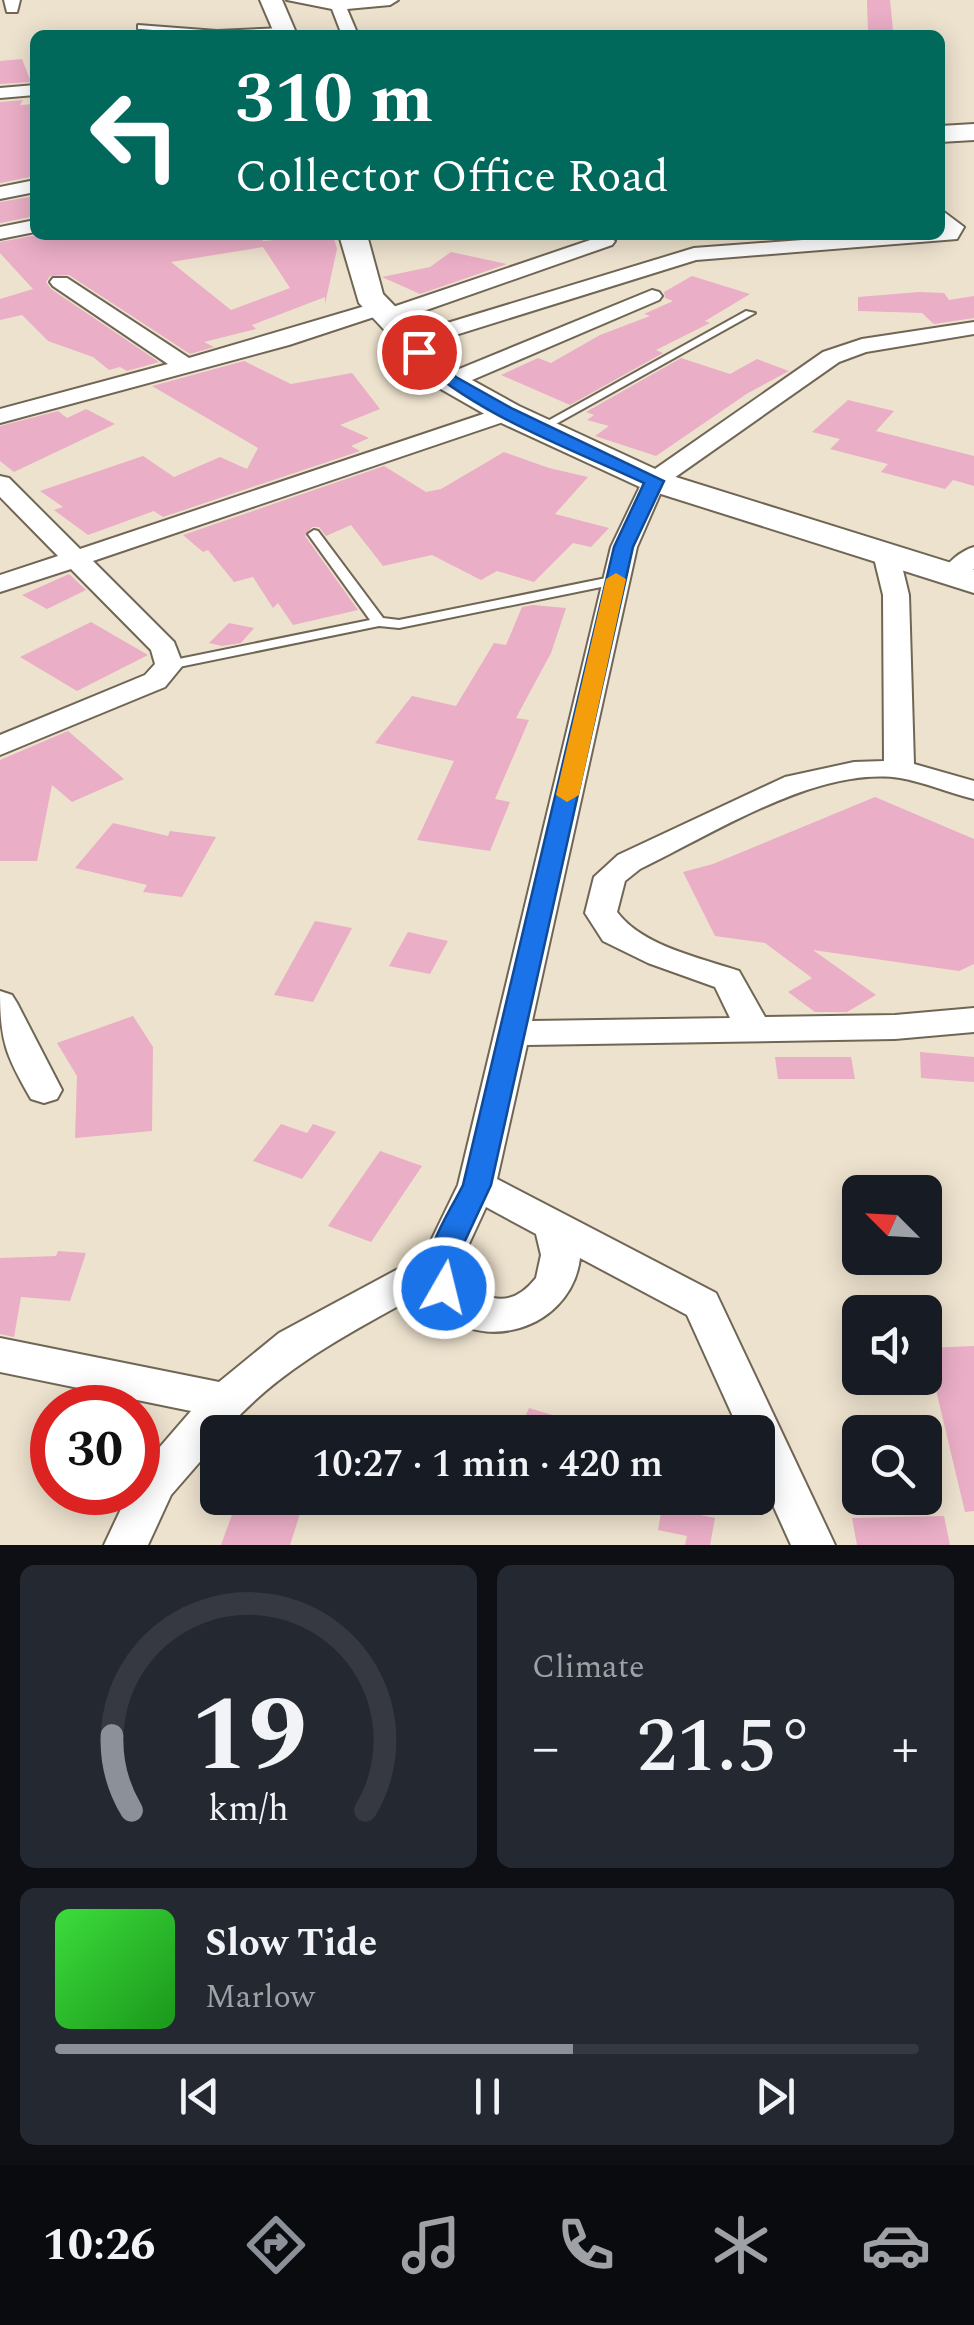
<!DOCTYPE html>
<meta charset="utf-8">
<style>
:root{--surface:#171b24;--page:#242831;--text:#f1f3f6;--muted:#9ea1a6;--line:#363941;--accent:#8c9099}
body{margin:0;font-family:Spectral,serif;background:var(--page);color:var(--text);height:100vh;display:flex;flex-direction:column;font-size:38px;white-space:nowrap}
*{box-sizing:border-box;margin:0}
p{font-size:32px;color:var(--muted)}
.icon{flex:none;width:55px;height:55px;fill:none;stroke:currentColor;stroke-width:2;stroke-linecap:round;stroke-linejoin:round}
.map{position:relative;height:1545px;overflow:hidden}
.side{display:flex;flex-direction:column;gap:20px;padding:20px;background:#0d0f14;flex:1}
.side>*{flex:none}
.top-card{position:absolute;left:30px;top:30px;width:915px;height:210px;border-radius:15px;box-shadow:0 5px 25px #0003;background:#00695c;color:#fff;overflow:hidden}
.needle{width:65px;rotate:294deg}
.buttons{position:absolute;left:842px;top:1175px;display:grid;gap:20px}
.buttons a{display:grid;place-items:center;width:100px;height:100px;border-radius:15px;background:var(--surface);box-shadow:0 5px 25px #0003;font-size:50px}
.speed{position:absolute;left:30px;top:1385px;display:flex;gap:20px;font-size:50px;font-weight:700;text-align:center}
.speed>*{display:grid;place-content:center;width:130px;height:130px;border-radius:50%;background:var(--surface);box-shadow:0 5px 25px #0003;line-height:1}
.speed .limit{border:15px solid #d22;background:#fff;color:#111}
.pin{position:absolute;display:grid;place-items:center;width:85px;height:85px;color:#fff;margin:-42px;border:5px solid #fff;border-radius:50%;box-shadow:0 2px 10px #0007}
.me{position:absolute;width:110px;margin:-55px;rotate:8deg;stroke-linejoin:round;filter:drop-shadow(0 0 8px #0008)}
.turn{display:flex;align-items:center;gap:35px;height:210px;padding:0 40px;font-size:45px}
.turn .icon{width:130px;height:130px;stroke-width:2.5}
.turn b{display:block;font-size:70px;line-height:85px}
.big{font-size:75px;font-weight:600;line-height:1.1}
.side .tile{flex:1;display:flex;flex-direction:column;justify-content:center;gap:15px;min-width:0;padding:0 35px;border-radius:15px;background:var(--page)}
.side .dial{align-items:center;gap:0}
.dial svg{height:260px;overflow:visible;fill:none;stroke:var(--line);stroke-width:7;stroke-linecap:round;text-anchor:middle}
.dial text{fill:var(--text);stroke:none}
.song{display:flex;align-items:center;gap:30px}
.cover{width:120px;height:120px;border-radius:15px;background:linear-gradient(135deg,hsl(120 70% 55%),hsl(120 70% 35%))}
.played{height:10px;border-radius:5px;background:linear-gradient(90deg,var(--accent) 60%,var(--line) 60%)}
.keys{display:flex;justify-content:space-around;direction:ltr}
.heat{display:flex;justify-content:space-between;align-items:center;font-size:55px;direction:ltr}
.side .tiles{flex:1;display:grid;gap:20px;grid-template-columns:1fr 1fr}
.tile:last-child{grid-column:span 2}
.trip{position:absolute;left:200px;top:1415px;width:575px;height:100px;border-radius:15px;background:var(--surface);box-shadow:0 5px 25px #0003;font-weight:600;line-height:100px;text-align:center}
.menu{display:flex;height:160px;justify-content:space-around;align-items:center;background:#090b0e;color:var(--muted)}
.menu .icon{width:70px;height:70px}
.menu .active{color:var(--accent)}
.menu b{font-size:45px;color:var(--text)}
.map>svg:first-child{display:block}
.building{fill:#eaaec6;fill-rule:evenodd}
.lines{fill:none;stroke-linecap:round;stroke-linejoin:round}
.lane-casing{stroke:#706655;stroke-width:4}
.street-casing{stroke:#706655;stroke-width:4}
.secondary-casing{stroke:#706655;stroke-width:4}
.lane{fill:#fff;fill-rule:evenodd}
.street{fill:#fff;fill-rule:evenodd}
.secondary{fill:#fff;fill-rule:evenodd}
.route{fill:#1a73e8;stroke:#114b97;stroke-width:2.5}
.slow{fill:#f59e0b}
</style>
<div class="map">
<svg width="974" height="1545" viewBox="0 0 974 1545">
<rect width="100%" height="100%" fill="#ede2ce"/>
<!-- building -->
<g class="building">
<polygon points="867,0 890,0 893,30 868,33"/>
<polygon points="22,59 31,82 0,84 0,61"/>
<polygon points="23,100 20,105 35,104 35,176 0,183 0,102"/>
<polygon points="35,196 35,216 0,223 0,202"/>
<path d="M37,235H262L263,241L287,239L286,235H333L337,249L325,304V297L252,325L256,329L204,342L214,347L190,354L69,275L50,276L46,282L51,289L159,362L127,371L120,367L109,370L93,357L48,341L22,315L0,320V299L33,289L0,253V242ZM263,247L290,288L231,310L171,262Z"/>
<polygon points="451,252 507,264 420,294 382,277 430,267"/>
<polygon points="692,276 750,294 705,321 710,323 656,350 663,353 570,405 501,375 538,358 551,363 600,335 650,316 644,314 673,301 665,298 664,292"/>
<polygon points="919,292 944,293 949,300 974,296 974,318 934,324 922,313 858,311 858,297"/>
<polygon points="681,358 730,374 757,359 789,371 748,393 656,456 595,436 609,426 587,420 594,415 586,412"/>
<polygon points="244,361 291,384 352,373 380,409 340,425 369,438 351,446 360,451 163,517 154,511 88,535 54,510 63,507 40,491 143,456 174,477 220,457 247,469 258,448 152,386"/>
<polygon points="848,400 894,411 876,431 974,456 974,486 953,480 945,489 881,472 888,464 830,449 840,439 812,432"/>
<polygon points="86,409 115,424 14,472 0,461 0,426 58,411 67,418"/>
<polygon points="504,452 549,468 588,477 555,514 609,528 591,547 573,543 534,582 497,571 481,580 432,555 383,566 351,525 326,536 319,527 312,527 305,536 358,610 293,625 278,603 273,608 253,577 234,582 208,550 203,552 183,535 384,466 426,492 441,489"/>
<polygon points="69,574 86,590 47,609 22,595"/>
<polygon points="533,605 566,608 551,653 516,718 529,720 495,799 510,802 490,851 417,840 454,761 375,743 412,696 456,706 494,643 506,645 522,607"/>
<polygon points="91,622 148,655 77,691 20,657"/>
<polygon points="229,623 254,628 241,643 222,646 209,643"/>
<polygon points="68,731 124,779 72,802 52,785 37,861 0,861 0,760"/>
<polygon points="875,797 974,839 974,964 959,971 813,950 876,995 847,1012 815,1012 788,992 812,978 765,943 715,936 683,872 713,864"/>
<polygon points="113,823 168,836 170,831 216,837 182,897 143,892 147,885 75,868"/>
<polygon points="315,921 352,928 313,1002 274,995"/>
<polygon points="408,932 448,941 430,974 389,966"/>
<polygon points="133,1016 153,1047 152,1131 75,1138 77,1076 57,1043"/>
<polygon points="920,1052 974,1057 974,1082 921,1078"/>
<polygon points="775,1057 851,1057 855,1079 778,1079"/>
<polygon points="281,1124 307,1133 313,1124 336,1132 302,1179 253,1161"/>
<polygon points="380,1151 422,1166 371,1242 328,1226"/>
<polygon points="58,1251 86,1253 70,1301 21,1297 14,1337 0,1334 0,1258 56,1256"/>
<polygon points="974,1346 974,1511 965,1512 926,1348"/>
<polygon points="529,1408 592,1427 591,1432 519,1432"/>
<polygon points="238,1498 305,1498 290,1545 221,1545"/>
<polygon points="662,1507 715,1518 710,1545 685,1545 687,1536 658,1530"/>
<polygon points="944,1516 950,1545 857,1545 852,1518"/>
</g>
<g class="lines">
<!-- lane casing -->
<g class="lane-casing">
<g id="lane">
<polygon points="138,25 217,31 284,28 288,30 284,32 212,35 141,29 138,29"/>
<polygon points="746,311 755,313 545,430 537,430 535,428"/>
<polygon points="314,530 318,531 383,618 399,620 616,576 623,580 616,584 399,628 379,626 169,669 164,668 162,665 169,661 370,620 308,534"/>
</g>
</g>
<!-- street casing -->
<g class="street-casing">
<g id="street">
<polygon points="4,0 20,0 17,12 7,12"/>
<polygon points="287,0 398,0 390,5 347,9 358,35 342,35 332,9"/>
<polygon points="35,85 35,95 0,98 0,88"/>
<polygon points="35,180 35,192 0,199 0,187"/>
<polygon points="940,209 964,227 957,239 696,260 417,347 409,349 398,342 401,337 694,248 870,235 940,235 944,228"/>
<polygon points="35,220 35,232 0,239 0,227"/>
<polygon points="605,235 615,241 612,245 395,321 379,321 377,316 289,345 0,423 0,409 168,364 53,286 50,282 53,278 67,278 189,358 372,304 386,304 390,308"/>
<polygon points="652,290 659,292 662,296 659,300 458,386 450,388 439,381 442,376"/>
<path d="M974,322V334L866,352L839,362L664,485L637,547L532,1021L730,1018L715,987L648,963L603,941L585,913L594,877L618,855L785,777L854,762L884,761L883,595L873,554L886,546L899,554L909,595L914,764L974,781V799C949,793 924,782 900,778C817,766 713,834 640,869L625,881L617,912C642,946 701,958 739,971L765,1017L895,1015L974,1008V1032L895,1039L527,1045L497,1179L716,1293L835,1545H791L758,1472V1432H740L687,1315L580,1258C571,1335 463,1361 426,1291C353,1331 279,1368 224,1432H218V1441L171,1495L148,1545H104L129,1492H138L140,1470L191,1411L0,1372V1338L219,1382L279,1333L398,1269L427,1249L458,1185L611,547L645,476L823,352L862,339ZM486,1207L536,1234L541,1255L536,1278C513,1307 490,1303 463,1282L462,1259Z"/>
<polygon points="507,406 519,413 515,418 93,561 174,642 183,665 165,687 0,755 0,735 145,675 155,664 151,650 71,569 0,592 0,575 58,556 0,497 0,476 9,478 80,549"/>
<path d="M974,547V569L961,581H943L939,575C947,563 960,551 974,547Z"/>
<path d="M0,991L12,995L17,1003L62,1090L57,1099L44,1103L31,1099C6,1056 0,1041 0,991Z"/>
</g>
</g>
<!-- secondary casing -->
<g class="secondary-casing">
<g id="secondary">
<polygon points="260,0 282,0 297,35 275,35"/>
<polygon points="974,124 974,140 940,142 940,126"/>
<polygon points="339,235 367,235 383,294 461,374 519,406 666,474 974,570 974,593 642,488 495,420 439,388 359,303"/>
</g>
</g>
<!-- lane -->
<use href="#lane" class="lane"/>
<!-- street -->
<use href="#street" class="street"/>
<!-- secondary -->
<use href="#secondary" class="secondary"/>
</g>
<!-- route -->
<path class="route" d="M413,349H425L456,377L513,409L664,481L633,547L491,1185L457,1258L460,1288L455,1296L444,1300L434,1296C414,1260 447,1218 463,1185L614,547L644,483C565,446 478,416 413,356Z"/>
<!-- slow -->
<polygon class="slow" points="616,573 626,579 579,795 567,802 556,795 606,579"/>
</svg>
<div class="buttons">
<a><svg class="needle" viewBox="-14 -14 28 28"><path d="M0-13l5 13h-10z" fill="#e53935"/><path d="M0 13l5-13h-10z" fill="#9ea1a6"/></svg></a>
<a><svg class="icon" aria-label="sound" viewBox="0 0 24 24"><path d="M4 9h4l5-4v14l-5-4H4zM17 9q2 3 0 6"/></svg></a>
<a><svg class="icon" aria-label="search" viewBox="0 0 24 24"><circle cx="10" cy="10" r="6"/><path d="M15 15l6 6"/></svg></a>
</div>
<div class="speed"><div class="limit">30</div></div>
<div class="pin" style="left:419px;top:352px;background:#d93025"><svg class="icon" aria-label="arrive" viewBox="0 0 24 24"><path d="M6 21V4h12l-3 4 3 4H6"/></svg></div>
<svg class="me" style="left:444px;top:1288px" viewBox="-20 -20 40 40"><circle r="17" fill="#1a73e8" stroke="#fff" stroke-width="3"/><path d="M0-11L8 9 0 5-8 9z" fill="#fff"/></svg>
<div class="trip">10:27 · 1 min · 420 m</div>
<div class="top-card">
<div class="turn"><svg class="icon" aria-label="left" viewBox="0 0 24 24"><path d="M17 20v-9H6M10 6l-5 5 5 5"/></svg><div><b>310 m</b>Collector Office Road</div></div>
</div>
</div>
<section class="side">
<div class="tiles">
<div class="tile dial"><svg viewBox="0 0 100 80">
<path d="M14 69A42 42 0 1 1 86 69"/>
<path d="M14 69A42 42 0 0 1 8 46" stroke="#8c9099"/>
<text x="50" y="56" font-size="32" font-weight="700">19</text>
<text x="50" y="72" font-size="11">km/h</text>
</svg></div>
<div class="tile"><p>Climate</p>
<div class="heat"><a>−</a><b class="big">21.5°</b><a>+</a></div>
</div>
<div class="tile">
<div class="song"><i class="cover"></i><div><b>Slow Tide</b><p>Marlow</p></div></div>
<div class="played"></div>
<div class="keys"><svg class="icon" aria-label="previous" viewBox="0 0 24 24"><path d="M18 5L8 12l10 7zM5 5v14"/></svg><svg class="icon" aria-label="pause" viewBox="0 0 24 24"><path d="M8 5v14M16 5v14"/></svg><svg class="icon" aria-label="next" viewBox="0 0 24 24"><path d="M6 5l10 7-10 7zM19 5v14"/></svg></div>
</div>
</div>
</section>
<nav class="menu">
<b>10:26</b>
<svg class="icon active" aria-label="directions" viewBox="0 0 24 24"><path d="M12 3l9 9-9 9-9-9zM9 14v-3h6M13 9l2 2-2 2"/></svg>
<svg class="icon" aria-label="music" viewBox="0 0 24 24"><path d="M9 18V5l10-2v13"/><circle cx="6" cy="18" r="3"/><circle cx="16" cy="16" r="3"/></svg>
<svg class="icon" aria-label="phone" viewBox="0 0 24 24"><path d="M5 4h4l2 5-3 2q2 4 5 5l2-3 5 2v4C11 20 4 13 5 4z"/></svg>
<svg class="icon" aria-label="climate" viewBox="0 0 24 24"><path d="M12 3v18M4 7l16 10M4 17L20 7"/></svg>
<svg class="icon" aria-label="car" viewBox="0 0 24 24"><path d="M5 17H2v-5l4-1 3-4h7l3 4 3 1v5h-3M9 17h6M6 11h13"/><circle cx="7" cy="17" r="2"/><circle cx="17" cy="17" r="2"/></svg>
</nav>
